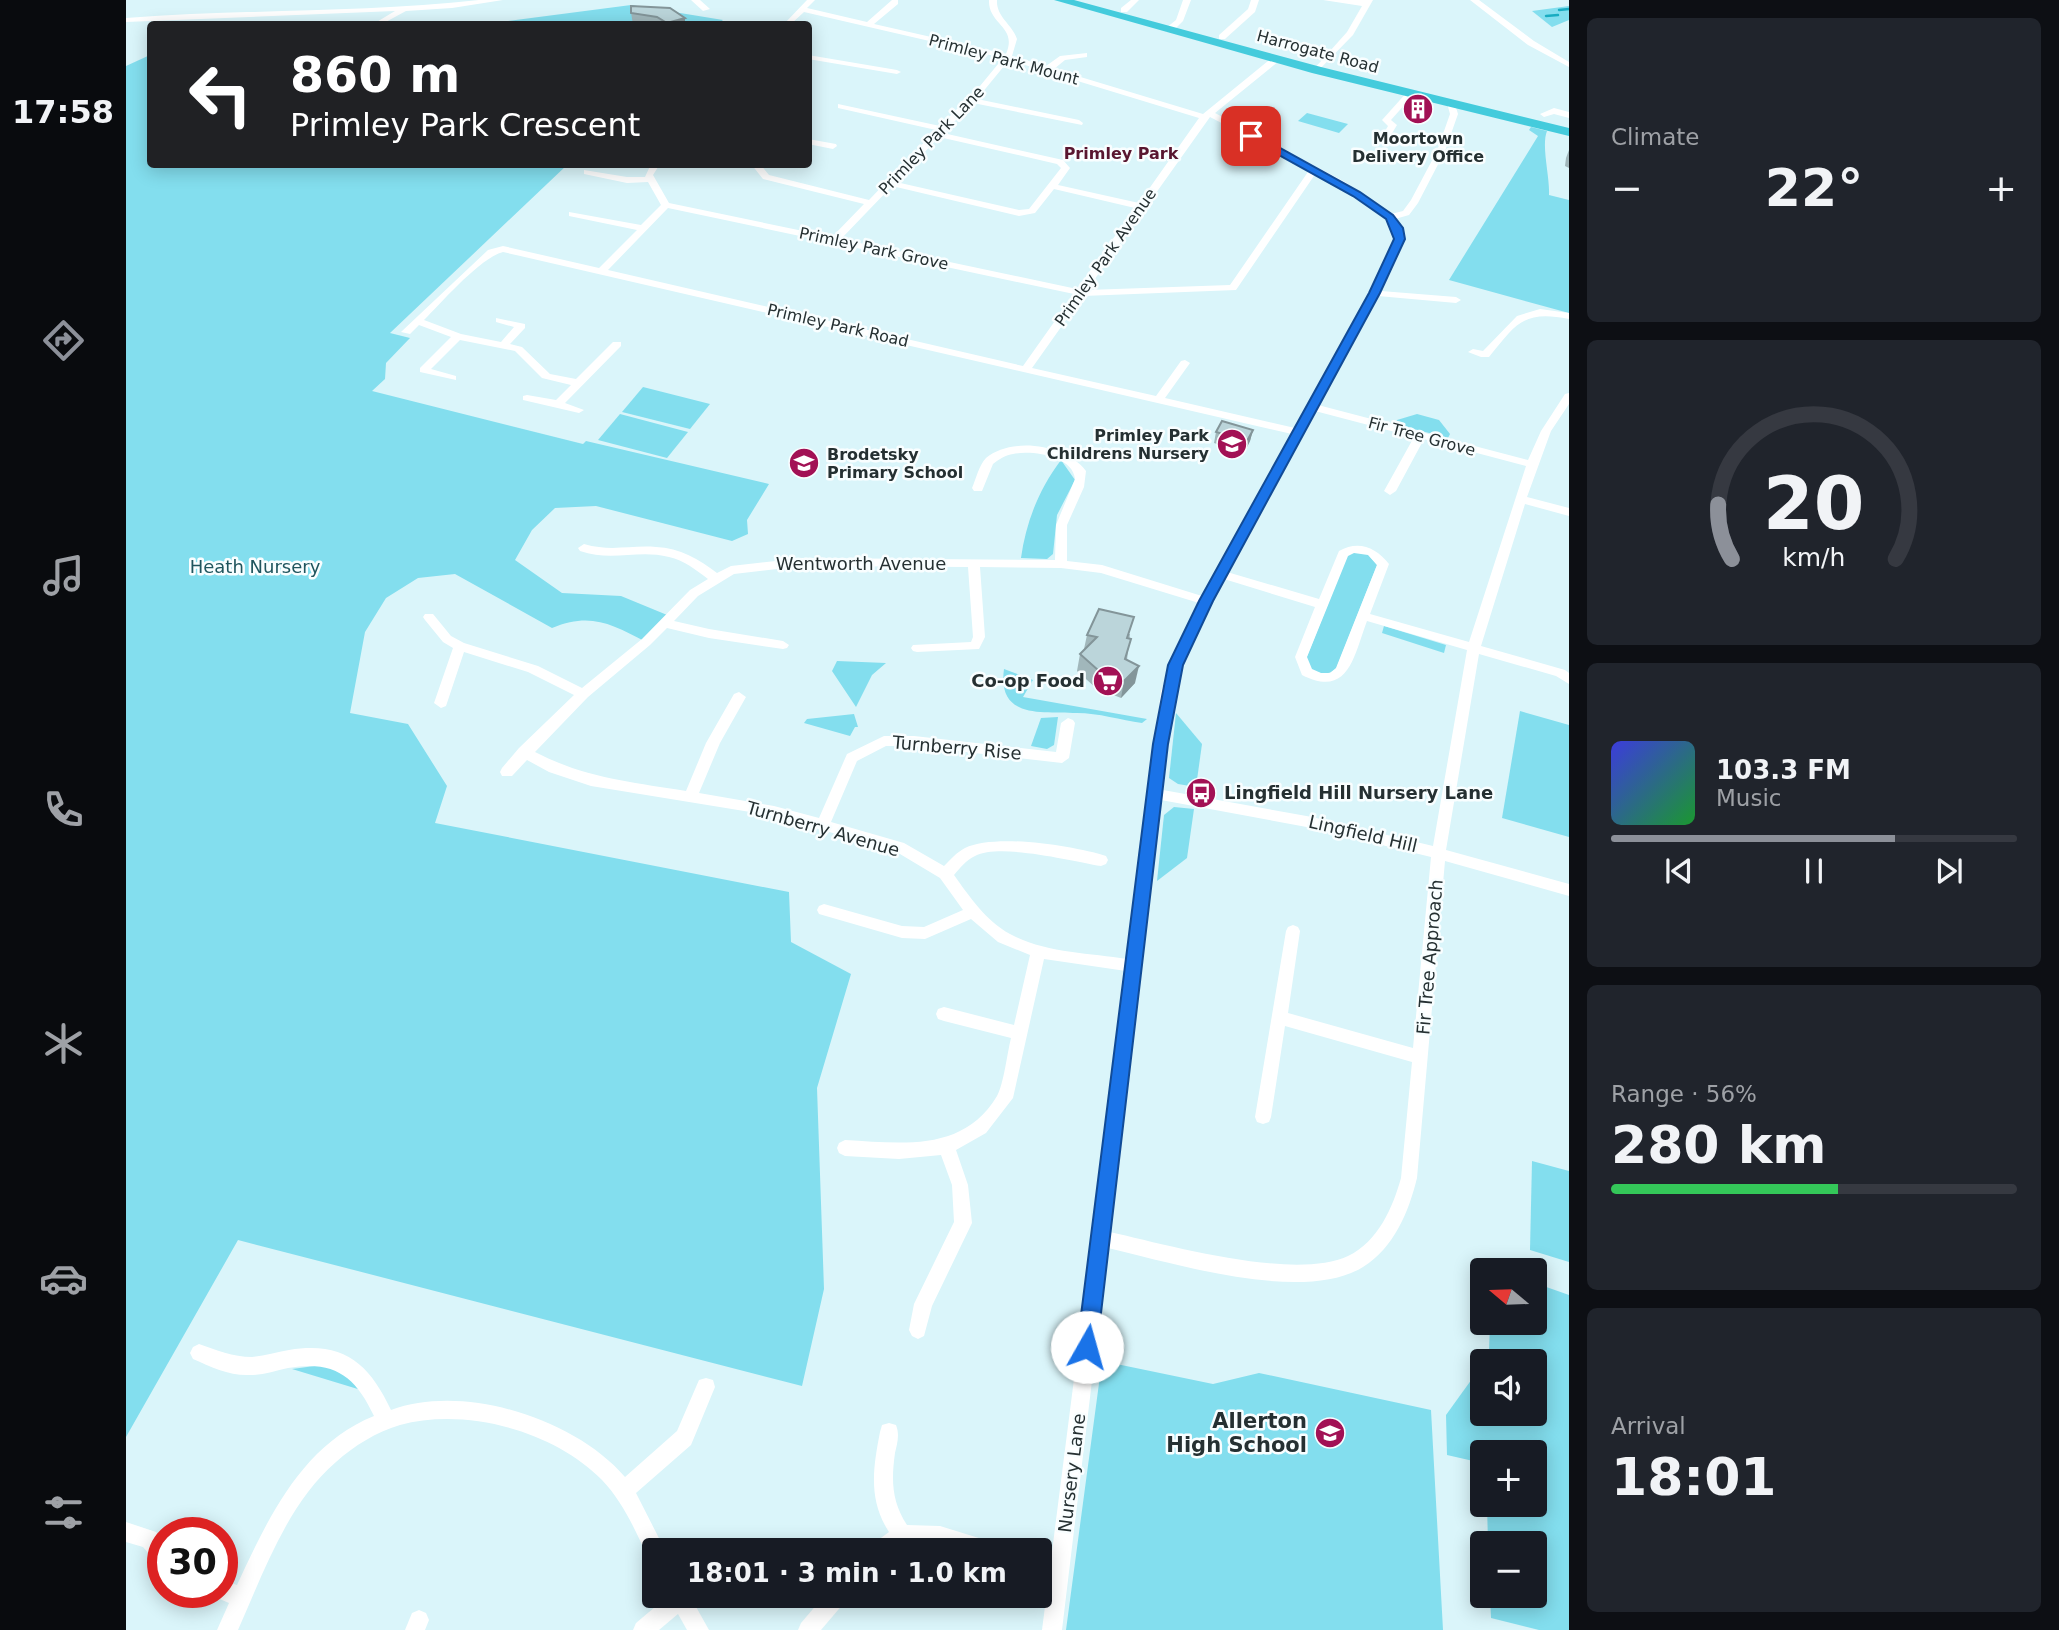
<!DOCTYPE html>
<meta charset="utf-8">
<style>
:root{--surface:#171b24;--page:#20242c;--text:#f1f3f6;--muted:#9ea1a6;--line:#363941;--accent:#8c9099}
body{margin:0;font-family:"DejaVu Sans",sans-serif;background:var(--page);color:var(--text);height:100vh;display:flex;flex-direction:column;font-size:26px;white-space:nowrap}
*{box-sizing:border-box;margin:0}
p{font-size:23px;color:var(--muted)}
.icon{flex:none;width:38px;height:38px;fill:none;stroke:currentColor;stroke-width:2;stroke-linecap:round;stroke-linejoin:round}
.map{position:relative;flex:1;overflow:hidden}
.drawer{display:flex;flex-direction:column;gap:18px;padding:18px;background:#0d0f14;width:490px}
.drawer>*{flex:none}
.banner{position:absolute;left:21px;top:21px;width:665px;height:147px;border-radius:7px;box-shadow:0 4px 18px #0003;background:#202124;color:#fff;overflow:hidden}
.needle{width:46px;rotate:289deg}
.tools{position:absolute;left:1344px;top:1258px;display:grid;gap:14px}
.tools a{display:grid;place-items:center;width:77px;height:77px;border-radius:7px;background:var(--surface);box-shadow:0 4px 18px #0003;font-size:35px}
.speed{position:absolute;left:21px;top:1517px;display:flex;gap:14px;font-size:35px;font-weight:700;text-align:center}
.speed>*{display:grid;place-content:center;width:91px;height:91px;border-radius:50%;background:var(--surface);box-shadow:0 4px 18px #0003;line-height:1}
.speed .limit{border:10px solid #d22;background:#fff;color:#111}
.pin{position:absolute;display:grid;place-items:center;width:60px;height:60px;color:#fff;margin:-30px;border-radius:14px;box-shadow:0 4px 10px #0006}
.me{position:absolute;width:77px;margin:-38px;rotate:7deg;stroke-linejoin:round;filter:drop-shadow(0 0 5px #0008)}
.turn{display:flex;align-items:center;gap:24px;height:147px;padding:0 28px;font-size:32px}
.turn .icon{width:91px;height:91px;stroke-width:2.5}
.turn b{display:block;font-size:49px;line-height:60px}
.big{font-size:52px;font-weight:800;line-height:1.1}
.drawer .widget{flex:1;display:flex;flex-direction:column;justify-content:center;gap:10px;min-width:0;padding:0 24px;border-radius:10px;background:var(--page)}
.drawer .dial{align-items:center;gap:0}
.dial svg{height:182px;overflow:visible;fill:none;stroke:var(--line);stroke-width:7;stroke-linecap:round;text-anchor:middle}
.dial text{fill:var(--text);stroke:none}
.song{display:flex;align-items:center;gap:21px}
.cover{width:84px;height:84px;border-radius:10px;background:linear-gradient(135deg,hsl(240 70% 55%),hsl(130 70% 35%))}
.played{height:7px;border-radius:4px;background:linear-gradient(90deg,var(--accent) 70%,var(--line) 70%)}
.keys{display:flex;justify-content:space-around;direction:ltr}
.heat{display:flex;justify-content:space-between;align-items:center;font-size:38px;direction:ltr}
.charge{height:10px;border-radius:5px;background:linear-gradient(90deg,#34c759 56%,var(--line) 0)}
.trip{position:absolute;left:516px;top:1538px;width:410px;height:70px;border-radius:7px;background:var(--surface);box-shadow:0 4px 18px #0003;font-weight:800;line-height:70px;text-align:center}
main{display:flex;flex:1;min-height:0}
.tabs{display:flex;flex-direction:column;width:126px;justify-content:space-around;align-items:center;background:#090b0e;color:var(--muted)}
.tabs .icon{width:49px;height:49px}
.tabs .active{color:var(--accent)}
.tabs b{font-size:32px;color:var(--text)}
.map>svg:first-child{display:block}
.green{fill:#83deee}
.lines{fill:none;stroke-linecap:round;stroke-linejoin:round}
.stream{stroke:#18acc1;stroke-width:2.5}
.minor{fill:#fff;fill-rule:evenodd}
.trunk{fill:#44cbdc;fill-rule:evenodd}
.wall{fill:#a1b7bb}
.shaded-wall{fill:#839599}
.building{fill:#bbd5da;stroke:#839599;stroke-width:2}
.route{fill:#1a73e8;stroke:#114b97;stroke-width:2}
.labels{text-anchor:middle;stroke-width:5;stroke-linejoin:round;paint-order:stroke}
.far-street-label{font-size:16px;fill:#253032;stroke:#f9feff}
.far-poi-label{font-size:16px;font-weight:bold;fill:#253032;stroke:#f9feff}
.far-neighbourhood-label{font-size:16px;font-weight:bold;fill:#581630;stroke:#f9feff}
.street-label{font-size:18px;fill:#253032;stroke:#f9feff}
.park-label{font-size:18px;fill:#1f555e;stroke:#f9feff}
.poi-label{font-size:18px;font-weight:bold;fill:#253032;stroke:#f9feff;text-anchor:end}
.near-poi-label{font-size:21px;font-weight:bold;fill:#253032;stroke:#f9feff;text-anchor:end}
</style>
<main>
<nav class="tabs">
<b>17:58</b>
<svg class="icon active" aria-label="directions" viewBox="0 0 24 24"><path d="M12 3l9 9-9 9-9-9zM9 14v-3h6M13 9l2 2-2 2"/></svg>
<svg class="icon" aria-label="music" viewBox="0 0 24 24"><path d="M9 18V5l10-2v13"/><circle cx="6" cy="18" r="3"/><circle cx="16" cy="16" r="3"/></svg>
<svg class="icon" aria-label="phone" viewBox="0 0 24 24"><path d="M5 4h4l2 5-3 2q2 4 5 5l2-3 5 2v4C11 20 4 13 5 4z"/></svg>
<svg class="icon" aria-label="climate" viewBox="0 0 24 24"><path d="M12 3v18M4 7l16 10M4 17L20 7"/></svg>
<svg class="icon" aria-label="car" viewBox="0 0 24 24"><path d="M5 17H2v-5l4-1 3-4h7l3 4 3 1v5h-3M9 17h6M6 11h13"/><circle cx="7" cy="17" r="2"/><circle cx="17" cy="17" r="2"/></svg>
<svg class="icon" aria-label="filters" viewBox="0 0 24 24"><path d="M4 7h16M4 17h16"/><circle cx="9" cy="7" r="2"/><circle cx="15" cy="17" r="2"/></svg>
</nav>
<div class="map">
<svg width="1443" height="1630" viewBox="0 0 1443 1630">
<rect width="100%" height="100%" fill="#daf5fa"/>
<!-- green -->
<g class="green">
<polygon points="505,5 597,20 592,24 360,24"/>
<polygon points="1443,6 1443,20 1426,27 1406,11"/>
<path d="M24,55V164L441,165L264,333L284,338L260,363L259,379L246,391L457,444L460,441L643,484L621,520L622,534L606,541L470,506L429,508L406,530L389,560L436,593L495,596L546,617L520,642C485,624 465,612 426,628L329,574L292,578L260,598L239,632L224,713L282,724L321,786L309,823L663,892L665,942L725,974L691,1088L698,1289L676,1386L112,1240L0,1437V66Z"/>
<polygon points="1181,113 1222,124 1213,133 1172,121"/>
<path d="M1405,127L1421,131C1415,146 1424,176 1423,195L1443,200V313L1323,280L1412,136L1403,130Z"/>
<polygon points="517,387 584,404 564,429 496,412"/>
<polygon points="494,414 562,432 541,458 472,440"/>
<polygon points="1291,414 1313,420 1324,434 1322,438 1269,424 1271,420"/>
<path d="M935,460L949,480L931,515L927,554L921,559L895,558C900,522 913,489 935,460Z"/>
<path d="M1227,552L1241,553L1251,565L1210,669C1201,676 1194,674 1184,669L1180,659L1221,556Z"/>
<polygon points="1258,626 1320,645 1318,653 1256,633"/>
<polygon points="711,661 760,663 746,675 730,707 706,671"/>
<path d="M878,669L907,680L897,697L1021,719L1016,723C995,720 972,713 951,713C917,711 871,720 878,669Z"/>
<polygon points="1394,711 1443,725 1443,837 1376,818"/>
<polygon points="1050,713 1076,744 1070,787 1052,784 1043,778"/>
<polygon points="728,714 732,727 729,727 724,736 678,723 681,719"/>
<polygon points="932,717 928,745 921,749 905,746 915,718"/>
<polygon points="1048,807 1068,809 1061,858 1031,881 1038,815"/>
<polygon points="1406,1161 1443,1171 1443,1262 1404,1250"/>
<polygon points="1409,1283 1443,1295 1443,1630 1413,1630 1365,1618 1364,1596 1409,1596 1409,1544 1362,1543 1361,1505 1409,1505 1409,1452 1356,1452 1356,1463 1321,1455 1320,1415 1356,1365 1356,1414 1409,1414 1409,1362 1358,1361 1363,1350 1364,1323 1409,1323"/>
<polygon points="976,1361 1087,1384 1133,1373 1305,1410 1317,1630 940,1630"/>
<polygon points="196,1365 216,1369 235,1390 166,1369"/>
</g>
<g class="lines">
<!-- stream -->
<g class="stream">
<polyline points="1433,10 1443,9"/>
<polyline points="1420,16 1432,15"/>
</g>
<!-- minor -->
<g class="minor">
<path d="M353,0H377L326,8L280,11L256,24L249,23L269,11L0,22V18C118,9 236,13 353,0Z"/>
<polygon points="565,0 574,0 584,9 577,11"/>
<path d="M681,0H689L681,8L741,22L766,0H772V4L748,24L880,54C892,26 862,25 863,0H871C870,17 886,24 891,39L886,56L920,66L934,56L961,53V57L939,60L928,69L1077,114L1147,57H1153V61L1089,113L1219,182L1265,214L1277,211L1285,200L1311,151L1324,114L1321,103L1328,101L1332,114L1319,151L1292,203L1283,215L1269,219C1269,219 1276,227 1276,227C1282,242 1262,277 1255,291L1330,297L1335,300L1330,303L1252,296L1192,405L1402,460L1415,431L1439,394L1443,393V404L1425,431L1401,497L1443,508V516L1399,504L1355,646L1439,670L1443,673V684L1430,676L1353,654L1320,850L1443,884V896L1319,861L1291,1178C1283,1211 1268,1248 1237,1267C1177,1304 1047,1263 982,1248L936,1630H916L1000,971L918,959L887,1098L860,1133L830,1150L842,1185L846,1223L806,1306L798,1336L792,1339L786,1336L783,1330L788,1304L828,1222L826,1185L815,1155L773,1159L719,1156L713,1153L711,1148L713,1143L719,1140C775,1143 837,1153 871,1096C878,1083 881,1054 885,1038L818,1021L812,1019L810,1014L812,1009L818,1007L888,1025L904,955L872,942L845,919L799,939L776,938L693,914L691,910L693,906L698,904L776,926L798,927L837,910L814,878L769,851L648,816L465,786L423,772L401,760L386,776H376L374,772L376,768L393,748L448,695L402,672L338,652L320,706L315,708L308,703L327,648L317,642L299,620L297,617L299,614H307L325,636L338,643L412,666L456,688L516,639L564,590L582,579C570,570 558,560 543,557C512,549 486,562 454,551L452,548L458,544C485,552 504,545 530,547C554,548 573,559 591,573L605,566L677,558L929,560L930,525L949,479C947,456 906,450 887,454C880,455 873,459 867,464L856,491H848L846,488C850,479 853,465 860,458C886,436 941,445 960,471L958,487L941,525V561L976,565L1076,596L1166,434L377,252C354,258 316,302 298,320L335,334L375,342L388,327L370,322V318L399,324V328L384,344L396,347L424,374L450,379L487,342H495V346L439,403L458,410L453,413L397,400V396L401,395L430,400L445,385L416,378L389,351L334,340L305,369L330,376V380L294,372V368L325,337L293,325L284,334L275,332L362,250L377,246L473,268L511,230L443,216V212L515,225L535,205L522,182L501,183L458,174V170L501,177H519L525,164H534L527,175L543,203L706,237L738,204L637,179L625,164H634L643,175L743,200L810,130L712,108V104L814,126L854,86L877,58L678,12L665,24H658ZM883,60L1073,118L1013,203L932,185L944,168L937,160L817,133L847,103L956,125L957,123L953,120L851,99ZM1084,117L1184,169L1104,285L961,290ZM813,137L931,164L935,168L903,209L893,210L770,182ZM1190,173C1208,183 1262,211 1268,230C1273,253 1185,399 1169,428L1039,398L1064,363L1059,360L1055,361L1030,396L906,368L957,296L1110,290ZM766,186L893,216L909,213L928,189L1009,208L951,289L715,239ZM542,208L948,294L897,366L482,270ZM1189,411L1288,437L1258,491L1264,495L1270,491L1298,439L1400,466L1343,642L1244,614L1263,564C1250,547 1232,540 1213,551L1193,599L1101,572ZM1228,553L1242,555L1251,565L1210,668L1204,673H1195L1186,669L1181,657L1222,556ZM677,566L842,567L847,637L845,642L787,645L785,648L787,651L791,652L853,649L859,637L854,567L935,568L975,573L1073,603L1051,649L1035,691L1001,959C963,953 918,953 884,934C860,921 843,896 828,875C834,868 840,860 849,856C875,843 945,861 975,866L980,864L982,860L980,856C948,846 869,833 839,848C831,852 824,860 818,866L778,843L705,822L731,761L760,746H788L936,763L943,758L949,723L947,720L942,718L935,723L930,752L788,736H758L721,754L693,818L648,806L573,793L594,743L620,697L613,692L608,694L580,743L560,791C505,782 459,778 409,752L462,697L524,645L541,628L583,638L657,649L661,648L663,645L657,641L583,629L548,621L572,596L608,574ZM1098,579L1189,607L1169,657L1176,675C1223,699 1228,655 1241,621L1341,650L1307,846L1186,817L1037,790L1049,691L1063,649ZM1035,800L1186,828L1305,857L1287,1048L1162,1013L1174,931L1172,927L1167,925L1162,927L1160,931L1129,1117L1131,1122L1137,1124L1143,1122L1145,1117L1159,1026L1286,1062L1275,1178C1267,1207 1252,1242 1222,1256C1168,1281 1042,1245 984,1232Z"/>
<polygon points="1005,0 1013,0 1001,12 995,12 995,8"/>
<polygon points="1057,0 1065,0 1057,21 1046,32 1040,32 1040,28 1050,20"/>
<polygon points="1125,0 1133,0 1129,12 1099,39 1093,39 1093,35 1122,9"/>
<polygon points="1197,0 1247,0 1227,35 1191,72 1187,70 1221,32 1236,6"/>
<polygon points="1344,0 1353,0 1408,41 1443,62 1443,67 1402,45"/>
<polygon points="682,55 771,70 775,72 771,74 682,59"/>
<polygon points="1282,91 1289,93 1265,120 1271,125 1262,140 1256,140 1255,138 1262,126 1256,120"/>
<polygon points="1428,108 1443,112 1443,118 1428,114 1418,117 1414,114"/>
<polygon points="682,139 710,144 711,146 707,149 682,144"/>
<path d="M1414,309L1443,313V319C1397,310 1390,324 1363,357H1355L1342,352L1347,349L1357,351L1391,316Z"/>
<path d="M73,1344C90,1350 107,1357 126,1357C138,1356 150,1352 163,1350C217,1341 243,1363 265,1410C339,1383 449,1419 499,1477L551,1431L573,1380L580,1378L587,1380L589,1387L565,1445L510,1493L539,1550H528V1560L522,1557C509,1530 497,1502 476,1480C428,1431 340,1407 274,1425C250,1432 228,1446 210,1462C161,1504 137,1574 112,1630H91L103,1603L89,1597L87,1592H96V1580L111,1585C142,1518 176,1445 248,1416C229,1375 207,1360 162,1368C149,1371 137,1375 124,1375C104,1376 85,1367 67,1359L64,1353L67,1347Z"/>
<path d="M763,1423L770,1425C774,1435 771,1444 769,1453C765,1481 766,1502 781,1525L814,1526L869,1543L872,1550H830L814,1546L779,1545L771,1550H745L748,1543L763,1532C742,1500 747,1468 754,1432L756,1425Z"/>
<polygon points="0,1522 30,1532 37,1540 37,1565 30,1562 17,1547 0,1542"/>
<polygon points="542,1596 564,1596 583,1630 561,1630 552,1614 533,1630 507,1630 510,1623"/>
<polygon points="698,1596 721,1596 718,1603 695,1630 672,1630 675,1623"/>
<polygon points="293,1610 300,1613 303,1620 299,1630 279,1630 286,1613"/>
</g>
<!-- trunk -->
<polygon class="trunk" points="928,0 948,0 1195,67 1443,128 1443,136 1186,73"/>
</g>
<!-- wall -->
<g class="wall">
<polygon points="505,13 559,18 559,24 507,24"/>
<polygon points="1443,150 1443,168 1439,166 1440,158"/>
<polygon points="1127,430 1124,441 1118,453 1088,443 1090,432"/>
<polygon points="1004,634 1001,660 1009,683 995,698 970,688 951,671 954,654 958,649 961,635"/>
</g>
<!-- shaded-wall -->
<g class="shaded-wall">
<polygon points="559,18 559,24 541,24 541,23"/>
<polygon points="1127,430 1124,441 1118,453 1121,441"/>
<polygon points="1013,666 1009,683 995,698 998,681"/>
</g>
<!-- building -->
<g class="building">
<polygon points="505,6 544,8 559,18 541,23 531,17 505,13"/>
<polygon points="1096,421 1127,430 1121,441 1090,432"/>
<polygon points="973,609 1008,617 1001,638 1005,639 999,659 1013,666 998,681 973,671 954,654 971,637 961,635"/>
</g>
<!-- route -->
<polygon class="route" points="1122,134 1129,134 1234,192 1267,215 1277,228 1279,239 1254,293 1087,601 1057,665 1042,744 971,1347 968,1354 961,1357 954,1354 951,1347 1027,744 1042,665 1073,601 1243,293 1268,239 1260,219 1227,196 1122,138"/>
<!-- icons -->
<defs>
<g id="building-disc" transform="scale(1.575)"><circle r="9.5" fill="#a21155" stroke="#f9feff"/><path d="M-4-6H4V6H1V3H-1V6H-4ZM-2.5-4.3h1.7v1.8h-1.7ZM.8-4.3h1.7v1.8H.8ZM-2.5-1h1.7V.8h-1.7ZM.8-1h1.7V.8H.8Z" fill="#fff"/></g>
<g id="school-disc" transform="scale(1.575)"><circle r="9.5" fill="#a21155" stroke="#f9feff"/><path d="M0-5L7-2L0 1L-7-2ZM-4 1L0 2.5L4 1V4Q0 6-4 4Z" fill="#fff"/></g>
<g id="supermarket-disc" transform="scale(1.575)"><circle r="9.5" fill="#a21155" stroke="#f9feff"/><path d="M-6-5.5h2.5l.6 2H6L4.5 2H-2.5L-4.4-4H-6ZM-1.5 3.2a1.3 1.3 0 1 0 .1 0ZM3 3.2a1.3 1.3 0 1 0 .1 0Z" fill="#fff"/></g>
<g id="bus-disc" transform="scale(1.575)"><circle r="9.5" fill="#a21155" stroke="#f9feff"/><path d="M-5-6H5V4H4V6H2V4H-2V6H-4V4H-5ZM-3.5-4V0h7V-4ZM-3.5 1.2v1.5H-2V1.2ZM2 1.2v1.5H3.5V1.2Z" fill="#fff"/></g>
</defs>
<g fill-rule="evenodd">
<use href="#building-disc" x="1292" y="109"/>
<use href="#school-disc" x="1106" y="444"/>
<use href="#school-disc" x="678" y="463"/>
<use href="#supermarket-disc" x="982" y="681"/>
<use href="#bus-disc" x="1075" y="793"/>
<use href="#school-disc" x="1204" y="1433"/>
</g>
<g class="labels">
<!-- far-street labels -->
<g class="far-street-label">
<text transform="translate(1192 51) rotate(15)" y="6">Harrogate Road</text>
<text transform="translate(878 59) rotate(15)" y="6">Primley Park Mount</text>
<text transform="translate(805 140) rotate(-46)" y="6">Primley Park Lane</text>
<text transform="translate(748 248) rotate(12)" y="6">Primley Park Grove</text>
<text transform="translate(979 257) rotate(-55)" y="6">Primley Park Avenue</text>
<text transform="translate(712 325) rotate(13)" y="6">Primley Park Road</text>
<text transform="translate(1296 436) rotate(15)" y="6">Fir Tree Grove</text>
</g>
<!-- far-poi labels -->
<g class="far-poi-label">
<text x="1292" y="144">Moortown<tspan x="1292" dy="18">Delivery Office</tspan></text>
<text x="1083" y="441" text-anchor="end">Primley Park<tspan x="1083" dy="18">Childrens Nursery</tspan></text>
<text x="701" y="460" text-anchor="start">Brodetsky<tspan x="701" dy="18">Primary School</tspan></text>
</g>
<!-- far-neighbourhood labels -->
<g class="far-neighbourhood-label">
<text x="995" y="159">Primley Park</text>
</g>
<!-- street labels -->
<g class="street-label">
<text x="735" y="570">Wentworth Avenue</text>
<text transform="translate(831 748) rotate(5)" y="6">Turnberry Rise</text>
<text transform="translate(697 829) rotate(16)" y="6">Turnberry Avenue</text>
<text transform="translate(1237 834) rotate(13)" y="6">Lingfield Hill</text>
<text transform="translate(1304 957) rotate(-85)" y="6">Fir Tree Approach</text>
<text transform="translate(946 1473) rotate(-83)" y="6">Nursery Lane</text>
</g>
<!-- park labels -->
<g class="park-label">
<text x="129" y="573">Heath Nursery</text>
</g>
<!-- poi labels -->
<g class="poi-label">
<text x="959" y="687">Co-op Food</text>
<text x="1098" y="799" text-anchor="start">Lingfield Hill Nursery Lane</text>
</g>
<!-- near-poi labels -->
<g class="near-poi-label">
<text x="1181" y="1428">Allerton<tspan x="1181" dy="24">High School</tspan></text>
</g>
</g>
</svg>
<div class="tools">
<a><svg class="needle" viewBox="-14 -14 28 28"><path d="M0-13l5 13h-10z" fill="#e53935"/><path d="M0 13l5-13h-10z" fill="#9ea1a6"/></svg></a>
<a><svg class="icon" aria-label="sound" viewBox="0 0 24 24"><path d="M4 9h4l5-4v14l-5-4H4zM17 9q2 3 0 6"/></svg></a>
<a>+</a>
<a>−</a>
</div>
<div class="speed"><div class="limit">30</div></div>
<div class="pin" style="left:1125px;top:136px;background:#d93025"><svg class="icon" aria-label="arrive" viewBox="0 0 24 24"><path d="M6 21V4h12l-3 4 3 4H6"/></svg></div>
<svg class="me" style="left:961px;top:1347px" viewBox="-20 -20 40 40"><circle r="19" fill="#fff"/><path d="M0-13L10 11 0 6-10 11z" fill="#1a73e8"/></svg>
<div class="trip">18:01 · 3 min · 1.0 km</div>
<div class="banner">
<div class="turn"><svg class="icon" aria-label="left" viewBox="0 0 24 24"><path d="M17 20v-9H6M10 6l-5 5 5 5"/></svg><div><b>860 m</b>Primley Park Crescent</div></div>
</div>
</div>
<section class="drawer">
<div class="widget"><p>Climate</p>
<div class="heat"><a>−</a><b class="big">22°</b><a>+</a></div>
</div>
<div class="widget dial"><svg viewBox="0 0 100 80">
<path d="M14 69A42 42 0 1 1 86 69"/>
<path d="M14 69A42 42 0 0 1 8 45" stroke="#8c9099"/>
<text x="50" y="56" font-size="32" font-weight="700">20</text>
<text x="50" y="72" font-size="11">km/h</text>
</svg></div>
<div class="widget">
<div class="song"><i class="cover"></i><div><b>103.3 FM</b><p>Music</p></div></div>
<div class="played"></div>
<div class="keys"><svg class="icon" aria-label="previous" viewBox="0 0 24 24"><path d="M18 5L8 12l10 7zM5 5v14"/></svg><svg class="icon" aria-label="pause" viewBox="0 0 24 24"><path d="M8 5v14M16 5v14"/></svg><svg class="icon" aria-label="next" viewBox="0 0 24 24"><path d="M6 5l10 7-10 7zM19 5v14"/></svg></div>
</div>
<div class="widget"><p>Range · 56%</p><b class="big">280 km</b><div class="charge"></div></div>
<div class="widget"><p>Arrival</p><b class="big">18:01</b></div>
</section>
</main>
